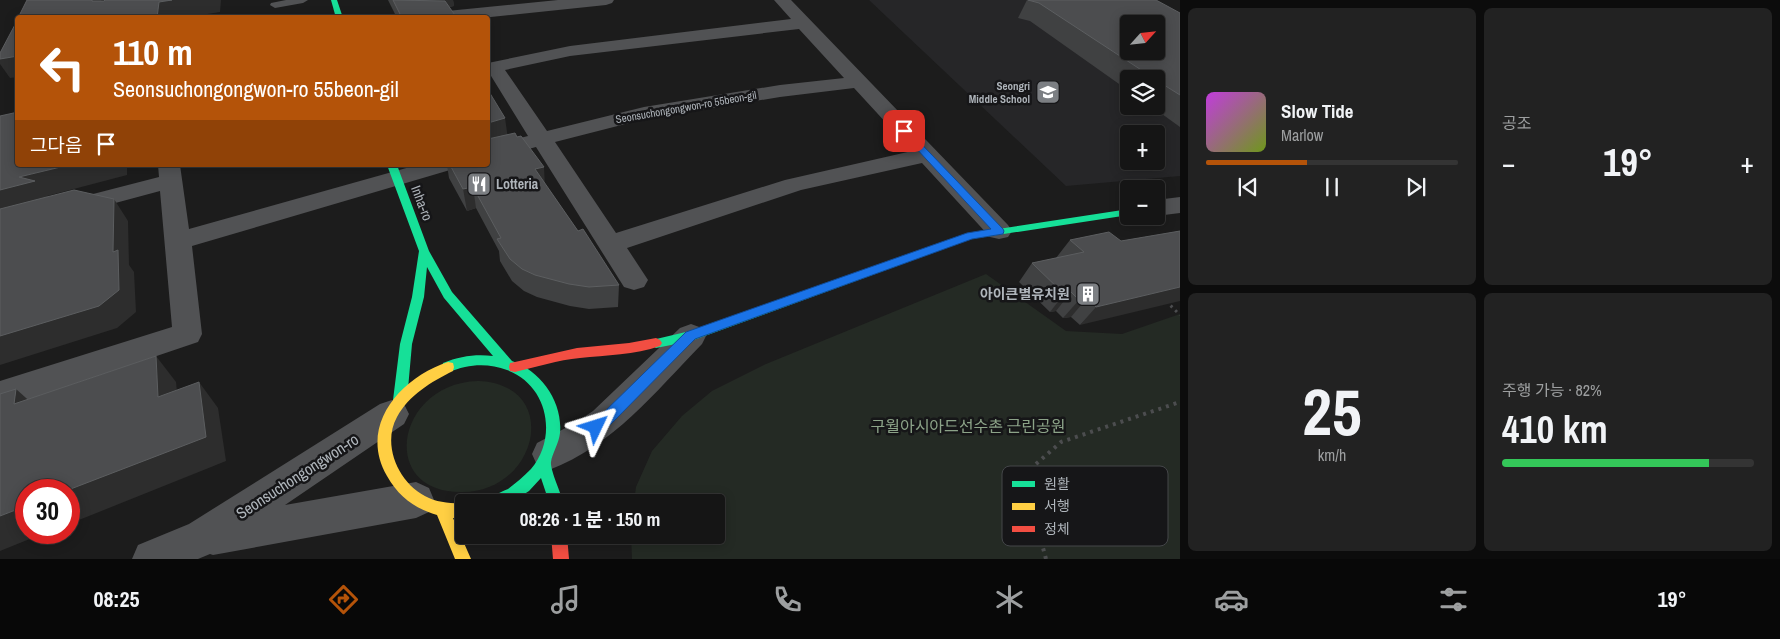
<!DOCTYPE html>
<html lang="ko">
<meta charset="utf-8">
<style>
:root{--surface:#151515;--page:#222;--text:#f1f3f6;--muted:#9d9fa0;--line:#343434;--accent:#b45309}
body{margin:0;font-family:"Archivo Narrow","Noto Sans KR",sans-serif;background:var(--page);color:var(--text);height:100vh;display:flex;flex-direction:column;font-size:19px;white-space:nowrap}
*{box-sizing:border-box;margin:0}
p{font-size:16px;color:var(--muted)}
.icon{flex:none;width:28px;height:28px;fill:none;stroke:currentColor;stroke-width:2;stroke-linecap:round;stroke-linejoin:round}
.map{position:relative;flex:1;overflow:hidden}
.panel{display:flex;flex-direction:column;gap:8px;padding:8px;background:#0c0c0c;width:600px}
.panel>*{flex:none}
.top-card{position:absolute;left:15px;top:15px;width:475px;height:152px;border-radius:5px;box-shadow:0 2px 12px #0003,0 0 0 1px var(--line);background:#b45309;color:#fff;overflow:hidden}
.needle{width:32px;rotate:63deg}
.controls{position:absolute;left:1120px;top:15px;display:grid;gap:10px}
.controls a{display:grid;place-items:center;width:45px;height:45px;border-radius:5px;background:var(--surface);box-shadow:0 2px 12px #0003,0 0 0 1px var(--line);font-size:25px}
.speed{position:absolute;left:15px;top:479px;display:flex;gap:10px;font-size:25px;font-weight:700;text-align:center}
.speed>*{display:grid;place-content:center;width:65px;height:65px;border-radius:50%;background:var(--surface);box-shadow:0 2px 12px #0003,0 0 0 1px var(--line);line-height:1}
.speed .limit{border:8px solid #d22;background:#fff;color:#111}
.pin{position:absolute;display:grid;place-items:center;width:42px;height:42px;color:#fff;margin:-21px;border-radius:10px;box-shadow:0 2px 8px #0006}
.me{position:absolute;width:55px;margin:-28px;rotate:49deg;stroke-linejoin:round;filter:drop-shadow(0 0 4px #0008)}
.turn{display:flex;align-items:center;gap:18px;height:105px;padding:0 15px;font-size:22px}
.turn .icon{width:65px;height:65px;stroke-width:2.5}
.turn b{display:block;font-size:35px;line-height:42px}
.then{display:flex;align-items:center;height:48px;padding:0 15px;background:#0003;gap:10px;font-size:19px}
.big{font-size:38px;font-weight:700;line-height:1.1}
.panel .tile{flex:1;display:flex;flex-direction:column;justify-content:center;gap:8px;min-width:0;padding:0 18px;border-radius:8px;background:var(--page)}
.panel .dial{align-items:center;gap:0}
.dial b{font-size:65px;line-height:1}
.song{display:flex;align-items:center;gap:15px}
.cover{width:60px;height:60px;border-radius:8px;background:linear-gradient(135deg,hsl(290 70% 55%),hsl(80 70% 35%))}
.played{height:5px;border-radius:2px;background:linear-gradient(90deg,var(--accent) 40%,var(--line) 40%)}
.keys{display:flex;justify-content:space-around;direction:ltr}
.heat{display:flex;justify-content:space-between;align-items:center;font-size:28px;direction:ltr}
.charge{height:8px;border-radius:4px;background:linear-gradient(90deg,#34c759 82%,var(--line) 0)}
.panel .tiles{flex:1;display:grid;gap:8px;grid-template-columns:repeat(2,1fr)}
.trip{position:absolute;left:455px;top:494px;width:270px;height:50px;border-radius:5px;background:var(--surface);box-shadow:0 2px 12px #0003,0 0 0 1px var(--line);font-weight:700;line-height:50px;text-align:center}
.tabs{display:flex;height:80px;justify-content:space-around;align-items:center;background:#080808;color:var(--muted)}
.tabs .icon{width:35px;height:35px}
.tabs .current{color:var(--accent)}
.tabs b{font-size:22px;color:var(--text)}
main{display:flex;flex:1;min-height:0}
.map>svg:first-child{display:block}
.built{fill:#262628;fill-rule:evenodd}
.green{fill:#242a24}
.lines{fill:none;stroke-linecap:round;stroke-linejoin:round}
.path-far1{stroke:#4c4d4f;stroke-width:3;stroke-dasharray:2.5 4;stroke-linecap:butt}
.path{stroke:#4c4d4f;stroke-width:4;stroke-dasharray:3 5;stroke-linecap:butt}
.lane{fill:#515254;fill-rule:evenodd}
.street{fill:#515254;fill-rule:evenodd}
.fast{fill:#16e098;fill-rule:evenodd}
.slow{fill:#ffcf43;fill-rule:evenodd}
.jam{fill:#f24e42;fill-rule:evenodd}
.wall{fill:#404142}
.shaded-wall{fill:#2d2d2d}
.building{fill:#4c4d4f;stroke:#5c5e60;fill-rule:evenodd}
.route{fill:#1a73e8;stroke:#114b97}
.labels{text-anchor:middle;stroke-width:5;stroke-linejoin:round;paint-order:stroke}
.far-poi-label{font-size:11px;font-weight:bold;fill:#afb5bb;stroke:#161618;text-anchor:end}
.far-street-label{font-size:11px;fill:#afb5bb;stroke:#161618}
.poi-label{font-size:14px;font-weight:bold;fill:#afb5bb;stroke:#161618;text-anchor:start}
.street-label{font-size:14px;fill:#afb5bb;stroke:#161618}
.near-park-label{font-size:16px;fill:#8ca388;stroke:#161618}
.near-street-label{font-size:16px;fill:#afb5bb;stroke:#161618}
.key{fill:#161618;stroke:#444649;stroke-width:1}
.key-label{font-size:14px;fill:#afb5bb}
</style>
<main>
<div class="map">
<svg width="1180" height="559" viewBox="0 0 1180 559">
<rect width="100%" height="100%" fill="#1c1c1c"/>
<!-- built -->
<path class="built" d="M869,0H1146L1180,19V176L1066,186ZM1129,24H1156V51H1129ZM1129,79H1156V106H1129ZM1129,134H1156V161H1129Z"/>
<!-- green -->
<g class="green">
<polygon points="986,274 1066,331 1122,334 1180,314 1180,559 632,559 631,535 716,535 716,502 634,502 636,487 652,451 682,416 712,391 766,364"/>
<path d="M478,381C562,384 539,492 462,492C377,493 396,383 478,381Z"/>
</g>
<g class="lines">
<!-- path-far1 -->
<polyline class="path-far1" points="1166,301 1180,315"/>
<!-- path -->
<polyline class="path" points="1046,559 1039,533 1036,464 1061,442 1180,402"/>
<!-- lane -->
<g class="lane">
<polygon points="286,0 308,0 303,3 275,8 270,5 271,3"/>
<polygon points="279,14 284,17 270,18 271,16"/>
</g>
<!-- street -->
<g class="street">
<polygon points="558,0 614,0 612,3 606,5 481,18 419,18 421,14 427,13"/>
<path d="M774,0H791L1008,225L1012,231L1008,237L999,239L990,237L922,163L801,190L627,248L648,280L644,287L634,290L624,287L536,147L488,160V146L528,136L488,71V63L570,46L791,19ZM799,29L844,78L780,85L644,107L547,131L505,70L570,56ZM854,88L912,151L785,180L616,233L555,142L645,119L780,97Z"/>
<polygon points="158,165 180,165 189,229 417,165 453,165 450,170 192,246 202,334 198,342 0,409 0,381 172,327 160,191 0,234 0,218 159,177"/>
<polygon points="1180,197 1180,213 1156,216 1156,200"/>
<path d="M691,324L702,328L706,336L702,344C654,393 614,445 549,470L537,465L532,454L537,443L575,423L593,411L680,328Z"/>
<polygon points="392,400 404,404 409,414 404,424 285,505 416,482 429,488 434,500 429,512 416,518 213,555 210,554 198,559 132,559 138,545 189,524 380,404"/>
</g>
<!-- fast -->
<g class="fast">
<polygon points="331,0 337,0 343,18 336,18"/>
<path d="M387,165H397L429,251L452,292L512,361C541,371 563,402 560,433C559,443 552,454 551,462C550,470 561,493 563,502H549L541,478L529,491L512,502H491C492,499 492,498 494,496C498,493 503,491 508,489C516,483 524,476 531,469C558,437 548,385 507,370C494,365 479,364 465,367C458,368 451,373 443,371L442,367L443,363C460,356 476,354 493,356L444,298L427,267L424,297L412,344L407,400L405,404L400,406L395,404L393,400L400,344L412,297L419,251Z"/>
<polygon points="1129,209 1129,215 971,239 691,341 656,348 652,346 650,343 652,340 690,331 966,234"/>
</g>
<!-- slow -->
<path class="slow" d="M448,362L453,363L454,367L453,371C431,382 409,395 397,417C381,446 400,486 429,498C440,503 452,503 464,504V518H453L471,559H455L437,515C414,508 399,497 387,476C358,426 400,378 448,362Z"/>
<!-- jam -->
<g class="jam">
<path d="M656,338L660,340L662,343L660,346C635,355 606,355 580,358C558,360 536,367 515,372L510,371L509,367L510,363L515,362L577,348L629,343Z"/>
<polygon points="551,535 567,535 569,559 553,559"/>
</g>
</g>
<!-- wall -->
<g class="wall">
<polygon points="388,0 453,0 454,6 449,7 457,18 397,18"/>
<polygon points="1027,0 1180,13 1180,127 1151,106 1156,106 1156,79 1129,79 1129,91 1030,21 1018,18"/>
<polygon points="507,135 545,184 578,231 619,285 618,307 589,309 570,306 537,297 524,291 512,281 500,261 499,251 476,208 467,211 449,178 447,165 488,165"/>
<polygon points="1180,231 1080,325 1071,317 1063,318 1056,311 1050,312 1019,282 1032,263 1056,258 1070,240 1121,241"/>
</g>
<!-- shaded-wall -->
<g class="shaded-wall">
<polygon points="92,0 101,0 108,12 92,1"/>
<polygon points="172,0 221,0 220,12 182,18 157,18 159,2"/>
<polygon points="414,0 453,0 454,6 421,12"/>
<polygon points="18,56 18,77 10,78 0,64 0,59"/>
<polygon points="505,118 508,139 488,145 488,123"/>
<polygon points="69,165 127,165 127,175 47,196 52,203 0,216 0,190 19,177"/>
<polygon points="544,167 545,188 535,169"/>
<polygon points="473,187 476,208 467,211 463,189"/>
<polygon points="114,199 128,221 129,265 134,272 136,312 117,328 0,365 0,336 113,252"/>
<polygon points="1180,287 1180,301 1080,325 1096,307"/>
<polygon points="1071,292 1056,311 1050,312 1064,294"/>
<polygon points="1087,298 1071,317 1063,318 1079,300"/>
<polygon points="156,356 176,382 180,422 158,397"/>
<polygon points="199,382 218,408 226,461 69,524 69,490"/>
<polygon points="16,389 44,414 14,404"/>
<polygon points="26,506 26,532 47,532 0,551 0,516"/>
</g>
<!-- building -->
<g class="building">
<polygon points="27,0 92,0 92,1 104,1 105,0 172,0 159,2 157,18 18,18"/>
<polygon points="393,0 445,1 457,18 402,18"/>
<path d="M1028,0H1156L1180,13V95L1156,80V79H1155L1039,3ZM1129,24H1156V51H1129Z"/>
<polygon points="18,19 18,56 0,59 0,53"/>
<polygon points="488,90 505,118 488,123"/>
<polygon points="18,112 18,165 69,165 19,177 35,181 0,190 0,116"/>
<polygon points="515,133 517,137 521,136 544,167 535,169 578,231 583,229 619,285 589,287 569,284 535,275 522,269 510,259 497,239 501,238 473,187 463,189 450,165 488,165 488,139"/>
<polygon points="74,190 114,199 113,252 118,250 119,290 99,306 0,336 0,209"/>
<polygon points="1180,231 1180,287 1096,307 1087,298 1079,300 1071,292 1064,294 1032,263 1084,252 1070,240 1109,232 1121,241"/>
<polygon points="156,356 158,397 199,382 206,437 68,490 26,490 26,506 0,516 0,394 16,389 14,404"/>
</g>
<!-- route -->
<polygon class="route" points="904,128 907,129 1003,229 1004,231 1003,234 972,239 695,339 610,425 596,434 591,432 589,427 591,423 600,416 686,332 967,233 991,229 901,132 900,131"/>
<!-- icons -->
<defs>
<g id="school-square" transform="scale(1.25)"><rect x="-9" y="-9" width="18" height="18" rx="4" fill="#7c7f83" stroke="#161618"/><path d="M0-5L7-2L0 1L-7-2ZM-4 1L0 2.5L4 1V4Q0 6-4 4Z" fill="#fff"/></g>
<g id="restaurant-square" transform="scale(1.25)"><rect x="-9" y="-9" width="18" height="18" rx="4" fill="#7c7f83" stroke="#161618"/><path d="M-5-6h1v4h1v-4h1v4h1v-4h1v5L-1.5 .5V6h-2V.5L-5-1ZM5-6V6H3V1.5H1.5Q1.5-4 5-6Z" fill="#fff"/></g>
<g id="building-square" transform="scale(1.25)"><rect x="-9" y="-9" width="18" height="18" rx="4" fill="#7c7f83" stroke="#161618"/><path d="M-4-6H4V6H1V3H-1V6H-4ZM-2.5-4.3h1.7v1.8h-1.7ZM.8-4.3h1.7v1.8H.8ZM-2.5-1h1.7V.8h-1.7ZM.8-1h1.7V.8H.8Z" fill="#fff"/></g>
</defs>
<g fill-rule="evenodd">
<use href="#school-square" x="1048" y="92"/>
<use href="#restaurant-square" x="479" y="184"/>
<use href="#building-square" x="1088" y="294"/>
</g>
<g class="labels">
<!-- far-poi labels -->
<g class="far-poi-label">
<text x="1030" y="90">Seongri<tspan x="1030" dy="13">Middle School</tspan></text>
</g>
<!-- far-street labels -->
<g class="far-street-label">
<text transform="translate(686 107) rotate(-10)" y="4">Seonsuchongongwon-ro 55beon-gil</text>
</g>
<!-- poi labels -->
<g class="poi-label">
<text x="496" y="189">Lotteria</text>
<text x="1070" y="299" text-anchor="end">아이큰별유치원</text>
</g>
<!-- street labels -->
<g class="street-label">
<text transform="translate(422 203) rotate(69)" y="5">Inha-ro</text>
</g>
<!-- near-park labels -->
<g class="near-park-label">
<text x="968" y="432">구월아시아드선수촌 근린공원</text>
</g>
<!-- near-street labels -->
<g class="near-street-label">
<text transform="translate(297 476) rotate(-33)" y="6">Seonsuchongongwon-ro</text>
</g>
</g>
<!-- legend -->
<rect x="1002" y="466" width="166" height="80" rx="8" class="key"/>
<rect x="1012" y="481" width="23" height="6" fill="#16e098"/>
<rect x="1012" y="503" width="23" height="7" fill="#ffcf43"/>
<rect x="1012" y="526" width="23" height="6" fill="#f24e42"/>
<g class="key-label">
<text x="1044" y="489">원활</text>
<text x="1044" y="511">서행</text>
<text x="1044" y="534">정체</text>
</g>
</svg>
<div class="controls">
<a><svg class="needle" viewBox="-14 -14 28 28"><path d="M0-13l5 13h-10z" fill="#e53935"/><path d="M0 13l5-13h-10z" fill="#9d9fa0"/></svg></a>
<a><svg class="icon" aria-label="layers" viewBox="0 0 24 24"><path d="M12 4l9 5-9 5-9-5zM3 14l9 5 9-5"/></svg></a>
<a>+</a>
<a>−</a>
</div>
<div class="speed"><div class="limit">30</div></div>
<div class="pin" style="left:904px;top:131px;background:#d93025"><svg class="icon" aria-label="arrive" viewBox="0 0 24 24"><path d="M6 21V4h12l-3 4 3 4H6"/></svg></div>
<svg class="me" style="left:596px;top:427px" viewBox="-20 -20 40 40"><path d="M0-17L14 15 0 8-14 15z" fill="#1a73e8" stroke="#fff" stroke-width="4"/></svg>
<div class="trip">08:26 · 1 분 · 150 m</div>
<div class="top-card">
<div class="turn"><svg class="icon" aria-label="left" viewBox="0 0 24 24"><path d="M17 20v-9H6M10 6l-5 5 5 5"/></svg><div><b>110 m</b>Seonsuchongongwon-ro 55beon-gil</div></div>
<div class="then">그다음<svg class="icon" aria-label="arrive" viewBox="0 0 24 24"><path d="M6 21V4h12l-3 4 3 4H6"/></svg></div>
</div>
</div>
<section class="panel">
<div class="tiles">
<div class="tile">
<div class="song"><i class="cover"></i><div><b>Slow Tide</b><p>Marlow</p></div></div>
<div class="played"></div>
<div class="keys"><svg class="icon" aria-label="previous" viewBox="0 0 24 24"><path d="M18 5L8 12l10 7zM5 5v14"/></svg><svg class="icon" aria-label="pause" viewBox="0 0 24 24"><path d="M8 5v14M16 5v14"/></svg><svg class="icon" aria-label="next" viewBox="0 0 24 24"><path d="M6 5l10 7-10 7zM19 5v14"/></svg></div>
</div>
<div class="tile"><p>공조</p>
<div class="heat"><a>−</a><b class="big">19°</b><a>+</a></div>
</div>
<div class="tile dial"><b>25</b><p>km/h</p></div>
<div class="tile"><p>주행 가능 · 82%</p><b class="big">410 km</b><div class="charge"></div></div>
</div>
</section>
</main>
<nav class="tabs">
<b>08:25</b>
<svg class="icon current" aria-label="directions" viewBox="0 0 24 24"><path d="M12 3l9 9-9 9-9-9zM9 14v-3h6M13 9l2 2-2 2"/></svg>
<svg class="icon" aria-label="music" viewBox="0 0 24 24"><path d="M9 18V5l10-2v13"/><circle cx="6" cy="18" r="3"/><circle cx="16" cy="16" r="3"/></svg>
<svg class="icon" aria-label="phone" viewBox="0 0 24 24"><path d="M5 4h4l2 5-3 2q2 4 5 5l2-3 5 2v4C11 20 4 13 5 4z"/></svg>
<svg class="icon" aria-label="climate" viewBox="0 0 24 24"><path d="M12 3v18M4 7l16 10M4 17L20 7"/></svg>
<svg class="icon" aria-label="car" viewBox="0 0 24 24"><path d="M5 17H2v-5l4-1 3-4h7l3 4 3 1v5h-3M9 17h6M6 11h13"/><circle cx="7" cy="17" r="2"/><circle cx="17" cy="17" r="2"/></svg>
<svg class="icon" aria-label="filters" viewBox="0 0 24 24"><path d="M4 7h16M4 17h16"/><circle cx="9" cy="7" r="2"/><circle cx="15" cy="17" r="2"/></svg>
<b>19°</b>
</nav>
